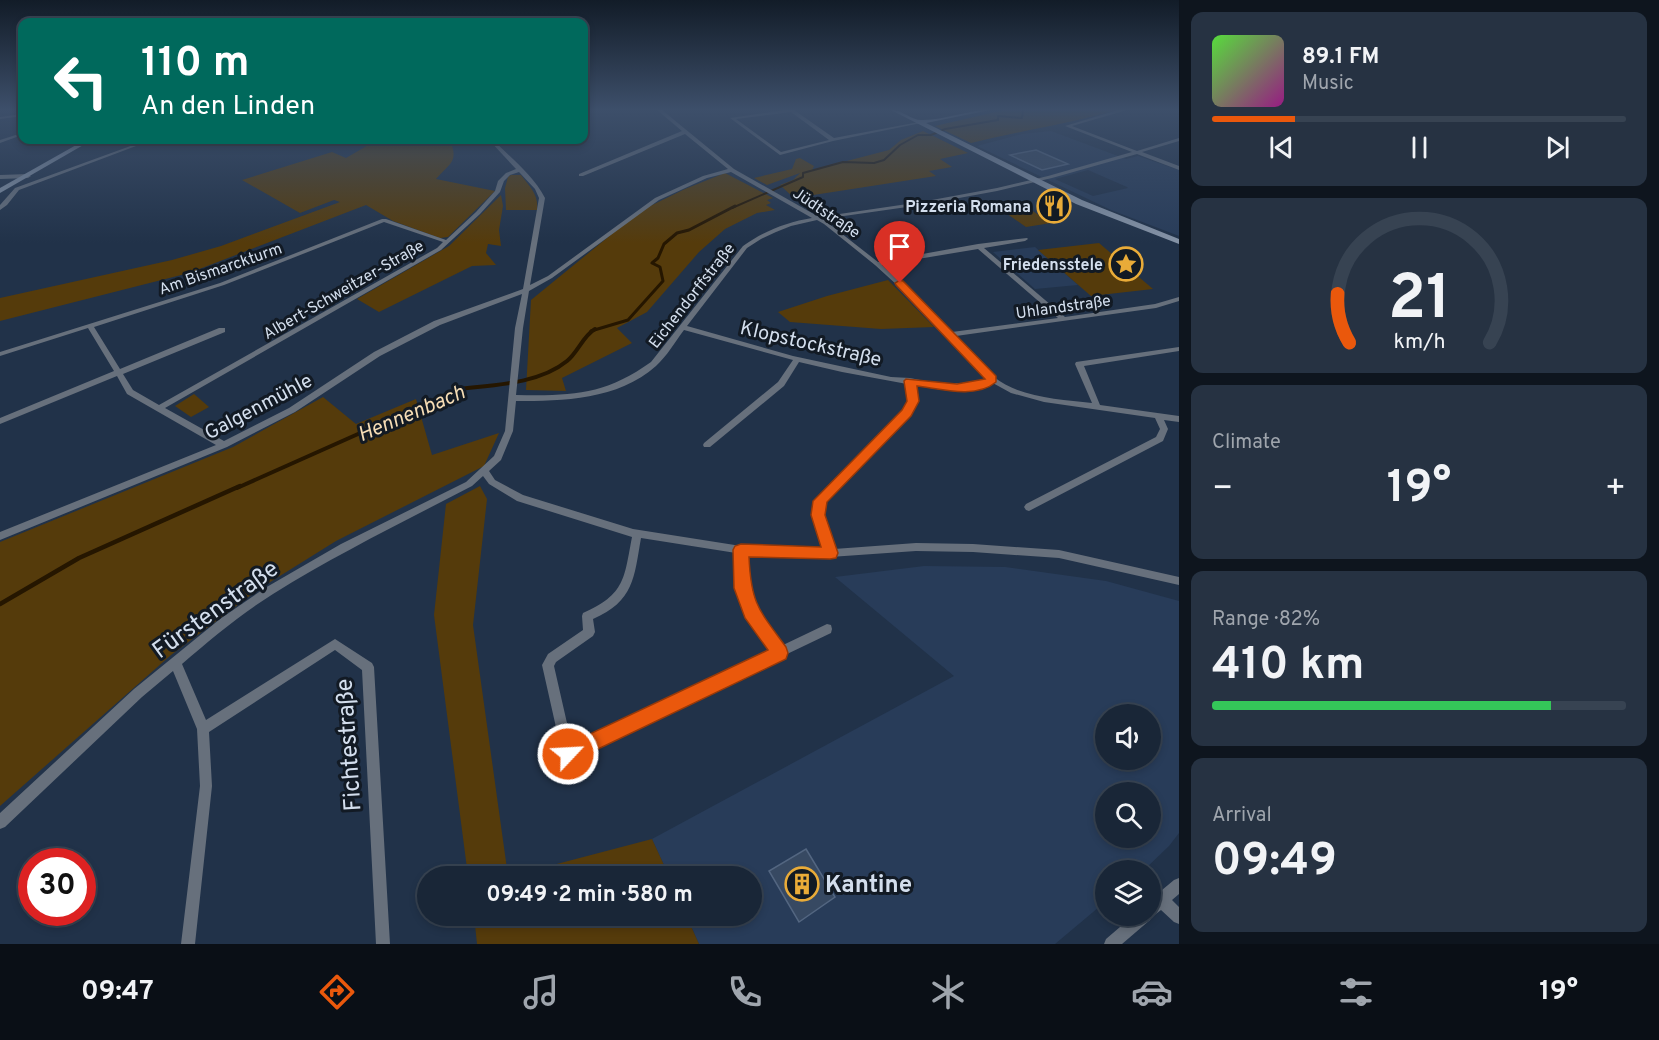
<!DOCTYPE html>
<meta charset="utf-8">
<style>
:root{--surface:#192637;--page:#263242;--text:#f1f3f6;--muted:#9fa5ad;--line:#374352;--accent:#ea580c}
body{margin:0;font-family:Overpass,sans-serif;background:var(--page);color:var(--text);height:100vh;display:flex;flex-direction:column;font-size:22px;white-space:nowrap}
*{box-sizing:border-box;margin:0}
p{font-size:20px;color:var(--muted)}
.icon{flex:none;width:33px;height:33px;fill:none;stroke:currentColor;stroke-width:2;stroke-linecap:round;stroke-linejoin:round}
.map{position:relative;flex:1;overflow:hidden}
.side{display:flex;flex-direction:column;gap:12px;padding:12px;background:#0e151e;width:480px}
.side>*{flex:none}
.banner{position:absolute;left:18px;top:18px;width:570px;height:126px;border-radius:12px;box-shadow:0 3px 9px #0003,0 0 0 2px var(--line);background:#00695c;color:#fff;overflow:hidden}
.tools{position:absolute;left:1095px;top:704px;display:grid;gap:12px}
.tools a{display:grid;place-items:center;width:66px;height:66px;border-radius:50%;background:var(--surface);box-shadow:0 3px 9px #0003,0 0 0 2px var(--line);font-size:30px}
.speed{position:absolute;left:18px;top:848px;display:flex;gap:12px;font-size:30px;font-weight:700;text-align:center}
.speed>*{display:grid;place-content:center;width:78px;height:78px;border-radius:50%;background:var(--surface);box-shadow:0 3px 9px #0003,0 0 0 2px var(--line);line-height:1}
.speed .limit{border:9px solid #d22;background:#fff;color:#111}
.pin{position:absolute;display:grid;place-items:center;width:51px;height:51px;color:#fff;margin:-62px -26px;border-radius:50% 50% 50% 0;rotate:-45deg;box-shadow:0 0 6px #0007}
.pin .icon{rotate:45deg}
.me{position:absolute;width:66px;margin:-33px;rotate:65deg;stroke-linejoin:round;filter:drop-shadow(0 0 4px #0008)}
.turn{display:flex;align-items:center;gap:21px;height:126px;padding:0 24px;font-size:27px}
.turn .icon{width:78px;height:78px;stroke-width:2.5}
.turn b{display:block;font-size:42px;line-height:51px}
.big{font-size:45px;font-weight:700;line-height:1.1}
.side .tile{flex:1;display:flex;flex-direction:column;justify-content:center;gap:9px;min-width:0;padding:0 21px;border-radius:12px;background:var(--page)}
.side .dial{align-items:center;gap:0}
.dial svg{height:156px;overflow:visible;fill:none;stroke:var(--line);stroke-width:7;stroke-linecap:round;text-anchor:middle}
.dial text{fill:var(--text);stroke:none}
.song{display:flex;align-items:center;gap:18px}
.cover{width:72px;height:72px;border-radius:9px;background:linear-gradient(135deg,hsl(110 70% 55%),hsl(310 70% 35%))}
.played{height:6px;border-radius:3px;background:linear-gradient(90deg,var(--accent) 20%,var(--line) 20%)}
.keys{display:flex;justify-content:space-around;direction:ltr}
.heat{display:flex;justify-content:space-between;align-items:center;font-size:33px;direction:ltr}
.charge{height:9px;border-radius:4px;background:linear-gradient(90deg,#34c759 82%,var(--line) 0)}
.trip{position:absolute;left:417px;top:866px;width:345px;height:60px;border-radius:30px;background:var(--surface);box-shadow:0 3px 9px #0003,0 0 0 2px var(--line);font-weight:700;line-height:60px;text-align:center}
.dock{display:flex;height:96px;justify-content:space-around;align-items:center;background:#0a0f16;color:var(--muted)}
.dock .icon{width:42px;height:42px}
.dock .current{color:var(--accent)}
.dock b{font-size:27px;color:var(--text)}
main{display:flex;flex:1;min-height:0}
.map>svg:first-child{display:block}
.built{fill:#283c59;fill-rule:evenodd}
.green{fill:#553b0b}
.lines{fill:none;stroke-linecap:round;stroke-linejoin:round}
.stream-far3{stroke:#251600;stroke-width:2}
.stream-far2{stroke:#251600;stroke-width:3}
.stream-far1{stroke:#251600;stroke-width:4}
.stream{stroke:#251600;stroke-width:4.5}
.building{fill:#374962;stroke:#536681;stroke-width:1.5}
.street{fill:#67707c;fill-rule:evenodd}
.secondary{fill:#8593a6;fill-rule:evenodd}
.route{fill:#ea580c;stroke:#983908;stroke-width:1.5}
.labels{text-anchor:middle;stroke-width:6;stroke-linejoin:round;paint-order:stroke}
.far-poi-label{font-size:16px;font-weight:bold;fill:#d3deed;stroke:#121a24;text-anchor:end}
.far-street-label{font-size:16px;fill:#d3deed;stroke:#121a24}
.street-label{font-size:20px;fill:#d3deed;stroke:#121a24}
.water-label{font-size:21px;font-style:italic;fill:#f5dcb5;stroke:#121a24}
.near-street-label{font-size:24px;fill:#d3deed;stroke:#121a24}
.near-poi-label{font-size:24px;font-weight:bold;fill:#d3deed;stroke:#121a24;text-anchor:start}
</style>
<main>
<div class="map">
<svg width="1179" height="944" viewBox="0 0 1179 944">
<rect width="100%" height="100%" fill="#213249"/>
<!-- built -->
<g class="built">
<path d="M1051,131L1126,159L1138,156L1179,170V236L1111,210L977,146L1022,134ZM1088,170L1127,187L1128,188L1093,196L1055,179Z"/>
<polygon points="1035,247 1078,285 1035,289 993,252"/>
<path d="M924,566L1005,567L1106,581L1179,601V833L1169,846L1144,870H1106L1105,902L1055,944H699L686,915H752V876H669L652,839L954,676L835,577ZM1106,714H1150V759H1106ZM1106,792H1150V837H1106Z"/>
</g>
<!-- green -->
<g class="green">
<path d="M1004,110H1116C1068,124 1019,131 971,143L935,126Z"/>
<polygon points="923,131 968,153 940,159 952,167 929,171 936,176 794,198 780,185 793,180 800,173 767,185 754,178 792,169 796,159 800,158 814,166 812,170 889,150 901,140"/>
<path d="M377,140H450C459,162 450,163 436,179L495,191L448,237L440,238L393,221L366,205L189,273L0,321V298L172,260L221,246L340,202L334,200L300,213L242,180L332,152L346,158Z"/>
<polygon points="725,173 773,198 767,200 771,203 766,205 775,210 757,213 725,229 699,252 647,312 617,328 632,343 562,378 566,391 526,390 531,300 640,211 685,189"/>
<path d="M511,175H521C530,187 539,195 537,210H506L505,188L508,177Z"/>
<polygon points="501,195 503,206 499,230 501,246 488,244 486,253 496,265 472,266 379,312 357,299 449,246"/>
<polygon points="1028,208 1051,223 1026,227 1003,211"/>
<polygon points="1099,243 1153,289 1091,296 1038,250"/>
<polygon points="888,280 934,327 881,329 790,322 778,312 827,296"/>
<polygon points="194,394 209,407 191,417 175,406"/>
<polygon points="323,397 356,424 416,399 432,455 499,433 484,466 336,541 259,589 171,655 0,806 0,542 233,447"/>
<polygon points="480,486 487,499 473,625 508,876 468,876 434,615 446,504"/>
<polygon points="652,839 669,876 511,876"/>
<polygon points="474,915 686,915 699,944 477,944"/>
</g>
<g class="lines">
<!-- stream-far3 -->
<polyline class="stream-far3" points="732,208 803,177 803,173 843,162 874,163 884,160 900,145 918,135 931,135 945,129 998,120 998,116 1022,118 1023,110"/>
<!-- stream-far2 -->
<polyline class="stream-far2" points="591,331 628,320 663,281 660,267 652,263 658,258 664,244 677,233 689,230 735,206"/>
<!-- stream-far1 -->
<path class="stream-far1" d="M237,488L459,389C493,385 539,384 567,361C578,352 583,336 595,329"/>
<!-- stream -->
<polyline class="stream" points="0,604 79,558 240,486"/>
</g>
<!-- building -->
<g class="building">
<polygon points="1036,150 1068,164 1042,170 1010,155"/>
<polygon points="806,849 835,897 799,922 769,871"/>
</g>
<g class="lines">
<!-- street -->
<g class="street">
<path d="M657,110H662L734,169L819,217L921,202L997,188L1048,176L1132,152L1065,126L1118,110H1127L1072,126L1137,151L1179,138V141L1142,152L1179,166V170L1137,154L1052,178L997,191L921,205L823,219L878,262L978,244L1027,238L1028,239L1025,241L984,248L1065,317L1155,304L1179,297V301L1156,308L956,336C968,349 980,365 994,377C1020,398 1060,399 1092,403L1075,364L1076,362L1179,347V351L1084,366L1100,405L1179,416V422L1164,420L1168,429L1163,441L1029,511L1026,510L1024,507L1026,504L1156,437L1160,429L1155,418L1044,402L1011,393L991,382L970,389L935,388L915,385L917,401L909,415L825,501L823,515L834,549L916,543L973,544L1059,550L1179,577V585L1059,558L973,552L916,551L830,557L746,554L747,588L755,611L781,646L827,624L831,625L832,629L831,633L785,655L784,657L779,658L568,760L564,758L562,754L542,665L548,654L583,630L582,616L583,613C626,594 624,578 632,537L517,501L489,484L483,476L472,486C405,521 337,554 273,594C241,614 211,639 182,664L206,720L335,639L372,663L374,667L390,944H376L362,670L335,650L209,732L212,786L195,944H181L200,786L197,729L173,671L142,697L5,827L0,829V813L134,689L220,619L265,588L341,544L466,482L494,456L505,431L515,328L522,294L440,325L380,356L295,412L227,447L0,540V532L216,445L127,394L117,376L0,424V418L114,371L88,328L0,356V352L220,283L382,219H386L446,240L476,212L495,191L498,181L506,173L516,169L489,140H493C511,158 533,175 545,198L530,285L548,276L655,198L703,176L728,169L685,134L583,176H579V174L682,131ZM519,172L535,189L539,198L523,289L434,321L374,352L289,408L224,441L165,408L441,250L480,214L500,192L504,181L510,175ZM731,172L812,218C787,222 764,231 743,246L651,362C605,395 572,396 516,395L523,328L529,291L552,278L659,200L707,178ZM817,220L824,224L875,265L920,306L987,378L970,383H935L910,378L891,377L793,356L687,326L747,248L761,239L776,232L791,226ZM384,222L443,242L437,248L159,405L133,390L123,374L225,332V328H219L120,369L94,327L224,285ZM978,249L1058,318L952,332L924,304L882,265ZM684,330L793,360L778,382L704,443L703,445L704,447H710L784,386L799,362L842,372L907,384L909,401L903,411L815,500L813,515L824,549L741,546L633,529L523,495L495,480L489,471L501,460L513,431L516,401C563,401 618,400 656,366C667,356 675,342 684,330ZM641,538L736,553L737,588L746,613L771,650L572,745L554,666L556,662L593,636L595,632L593,619C634,601 634,578 641,538Z"/>
<path d="M785,110H794L834,138L919,122L921,123L833,141L780,155L730,118ZM791,112L829,140L781,152L736,119Z"/>
<polygon points="22,114 22,116 0,119 0,117"/>
<polygon points="22,133 22,135 0,143 0,140"/>
<polygon points="147,140 152,140 19,190 7,205 0,210 0,205 15,188"/>
<polygon points="0,175 28,174 31,176 28,178 0,179"/>
<polygon points="1179,878 1179,894 1172,900 1179,907 1179,924 1174,922 1161,910 1152,917 1150,920 1122,944 1104,944 1106,939 1134,915 1150,915 1150,900 1174,880"/>
</g>
<!-- secondary -->
<g class="secondary">
<path d="M891,110C903,110 912,121 923,120C945,120 967,110 990,110L926,123L1082,200L1179,239V244L1076,204Z"/>
<polygon points="85,140 92,140 0,193 0,188"/>
</g>
</g>
<!-- sky -->
<linearGradient id="sky" x2="0" y2="1"><stop stop-color="#121c28"/><stop offset="0.45" stop-color="#3d4f6a"/><stop offset="1" stop-color="#3d4f6a" stop-opacity="0"/></linearGradient>
<rect width="1179" height="243" fill="url(#sky)"/>
<!-- route -->
<path class="route" d="M900,280L903,281L996,376V382C976,399 941,389 917,386L919,401L911,416L827,502L825,515L838,553L836,558L830,559L749,557C751,604 759,610 786,647L788,653L786,659L575,760L568,763L562,760L559,754L562,747L768,650L745,618L734,588L733,550L735,546L741,544L821,547L811,515L813,501L902,410L907,401L904,381L906,379L957,384L985,379L896,285L895,283Z"/>
<!-- icons -->
<defs>
<g id="restaurant-ring" transform="scale(1.725)"><circle r="9.5" fill="#121a24" stroke="#e9ab38" stroke-width="1.5"/><path d="M-5-6h1v4h1v-4h1v4h1v-4h1v5L-1.5 .5V6h-2V.5L-5-1ZM5-6V6H3V1.5H1.5Q1.5-4 5-6Z" fill="#e9ab38"/></g>
<g id="sight-ring" transform="scale(1.725)"><circle r="9.5" fill="#121a24" stroke="#e9ab38" stroke-width="1.5"/><path d="M0-6L1.8-2.2L6-1.7L2.9 1.2L3.7 5.4L0 3.3L-3.7 5.4L-2.9 1.2L-6-1.7L-1.8-2.2Z" fill="#e9ab38"/></g>
<g id="building-ring" transform="scale(1.725)"><circle r="9.5" fill="#121a24" stroke="#e9ab38" stroke-width="1.5"/><path d="M-4-6H4V6H1V3H-1V6H-4ZM-2.5-4.3h1.7v1.8h-1.7ZM.8-4.3h1.7v1.8H.8ZM-2.5-1h1.7V.8h-1.7ZM.8-1h1.7V.8H.8Z" fill="#e9ab38"/></g>
</defs>
<g fill-rule="evenodd">
<use href="#restaurant-ring" x="1054" y="206"/>
<use href="#sight-ring" x="1126" y="264"/>
<use href="#building-ring" x="802" y="884"/>
</g>
<g class="labels">
<!-- far-poi labels -->
<g class="far-poi-label">
<text x="1031" y="212">Pizzeria Romana</text>
<text x="1103" y="270">Friedensstele</text>
</g>
<!-- far-street labels -->
<g class="far-street-label">
<text transform="translate(827 212) rotate(34)" y="6">Jüdtstraße</text>
<text transform="translate(220 268) rotate(-19)" y="6">Am Bismarckturm</text>
<text transform="translate(343 289) rotate(-30)" y="6">Albert-Schweitzer-Straße</text>
<text transform="translate(691 295) rotate(-52)" y="6">Eichendorffstraße</text>
<text transform="translate(1063 306) rotate(-8)" y="6">Uhlandstraße</text>
</g>
<!-- street labels -->
<g class="street-label">
<text transform="translate(811 343) rotate(13)" y="7">Klopstockstraße</text>
<text transform="translate(258 406) rotate(-28)" y="7">Galgenmühle</text>
</g>
<!-- water labels -->
<g class="water-label">
<text transform="translate(411 413) rotate(-23)" y="7">Hennenbach</text>
</g>
<!-- near-street labels -->
<g class="near-street-label">
<text transform="translate(215 609) rotate(-36)" y="8">Fürstenstraße</text>
<text transform="translate(348 745) rotate(-94)" y="8">Fichtestraße</text>
</g>
<!-- near-poi labels -->
<g class="near-poi-label">
<text x="825" y="892">Kantine</text>
</g>
</g>
</svg>
<div class="tools">
<a><svg class="icon" aria-label="sound" viewBox="0 0 24 24"><path d="M4 9h4l5-4v14l-5-4H4zM17 9q2 3 0 6"/></svg></a>
<a><svg class="icon" aria-label="search" viewBox="0 0 24 24"><circle cx="10" cy="10" r="6"/><path d="M15 15l6 6"/></svg></a>
<a><svg class="icon" aria-label="layers" viewBox="0 0 24 24"><path d="M12 4l9 5-9 5-9-5zM3 14l9 5 9-5"/></svg></a>
</div>
<div class="speed"><div class="limit">30</div></div>
<div class="pin" style="left:900px;top:283px;background:#d93025"><svg class="icon" aria-label="arrive" viewBox="0 0 24 24"><path d="M6 21V4h12l-3 4 3 4H6"/></svg></div>
<svg class="me" style="left:568px;top:754px" viewBox="-20 -20 40 40"><circle r="17" fill="#ea580c" stroke="#fff" stroke-width="3"/><path d="M0-11L8 9 0 5-8 9z" fill="#fff"/></svg>
<div class="trip">09:49 · 2 min · 580 m</div>
<div class="banner">
<div class="turn"><svg class="icon" aria-label="left" viewBox="0 0 24 24"><path d="M17 20v-9H6M10 6l-5 5 5 5"/></svg><div><b>110 m</b>An den Linden</div></div>
</div>
</div>
<section class="side">
<div class="tile">
<div class="song"><i class="cover"></i><div><b>89.1 FM</b><p>Music</p></div></div>
<div class="played"></div>
<div class="keys"><svg class="icon" aria-label="previous" viewBox="0 0 24 24"><path d="M18 5L8 12l10 7zM5 5v14"/></svg><svg class="icon" aria-label="pause" viewBox="0 0 24 24"><path d="M8 5v14M16 5v14"/></svg><svg class="icon" aria-label="next" viewBox="0 0 24 24"><path d="M6 5l10 7-10 7zM19 5v14"/></svg></div>
</div>
<div class="tile dial"><svg viewBox="0 0 100 80">
<path d="M14 69A42 42 0 1 1 86 69"/>
<path d="M14 69A42 42 0 0 1 8 44" stroke="#ea580c"/>
<text x="50" y="56" font-size="32" font-weight="700">21</text>
<text x="50" y="72" font-size="11">km/h</text>
</svg></div>
<div class="tile"><p>Climate</p>
<div class="heat"><a>−</a><b class="big">19°</b><a>+</a></div>
</div>
<div class="tile"><p>Range · 82%</p><b class="big">410 km</b><div class="charge"></div></div>
<div class="tile"><p>Arrival</p><b class="big">09:49</b></div>
</section>
</main>
<nav class="dock">
<b>09:47</b>
<svg class="icon current" aria-label="directions" viewBox="0 0 24 24"><path d="M12 3l9 9-9 9-9-9zM9 14v-3h6M13 9l2 2-2 2"/></svg>
<svg class="icon" aria-label="music" viewBox="0 0 24 24"><path d="M9 18V5l10-2v13"/><circle cx="6" cy="18" r="3"/><circle cx="16" cy="16" r="3"/></svg>
<svg class="icon" aria-label="phone" viewBox="0 0 24 24"><path d="M5 4h4l2 5-3 2q2 4 5 5l2-3 5 2v4C11 20 4 13 5 4z"/></svg>
<svg class="icon" aria-label="climate" viewBox="0 0 24 24"><path d="M12 3v18M4 7l16 10M4 17L20 7"/></svg>
<svg class="icon" aria-label="car" viewBox="0 0 24 24"><path d="M5 17H2v-5l4-1 3-4h7l3 4 3 1v5h-3M9 17h6M6 11h13"/><circle cx="7" cy="17" r="2"/><circle cx="17" cy="17" r="2"/></svg>
<svg class="icon" aria-label="filters" viewBox="0 0 24 24"><path d="M4 7h16M4 17h16"/><circle cx="9" cy="7" r="2"/><circle cx="15" cy="17" r="2"/></svg>
<b>19°</b>
</nav>
